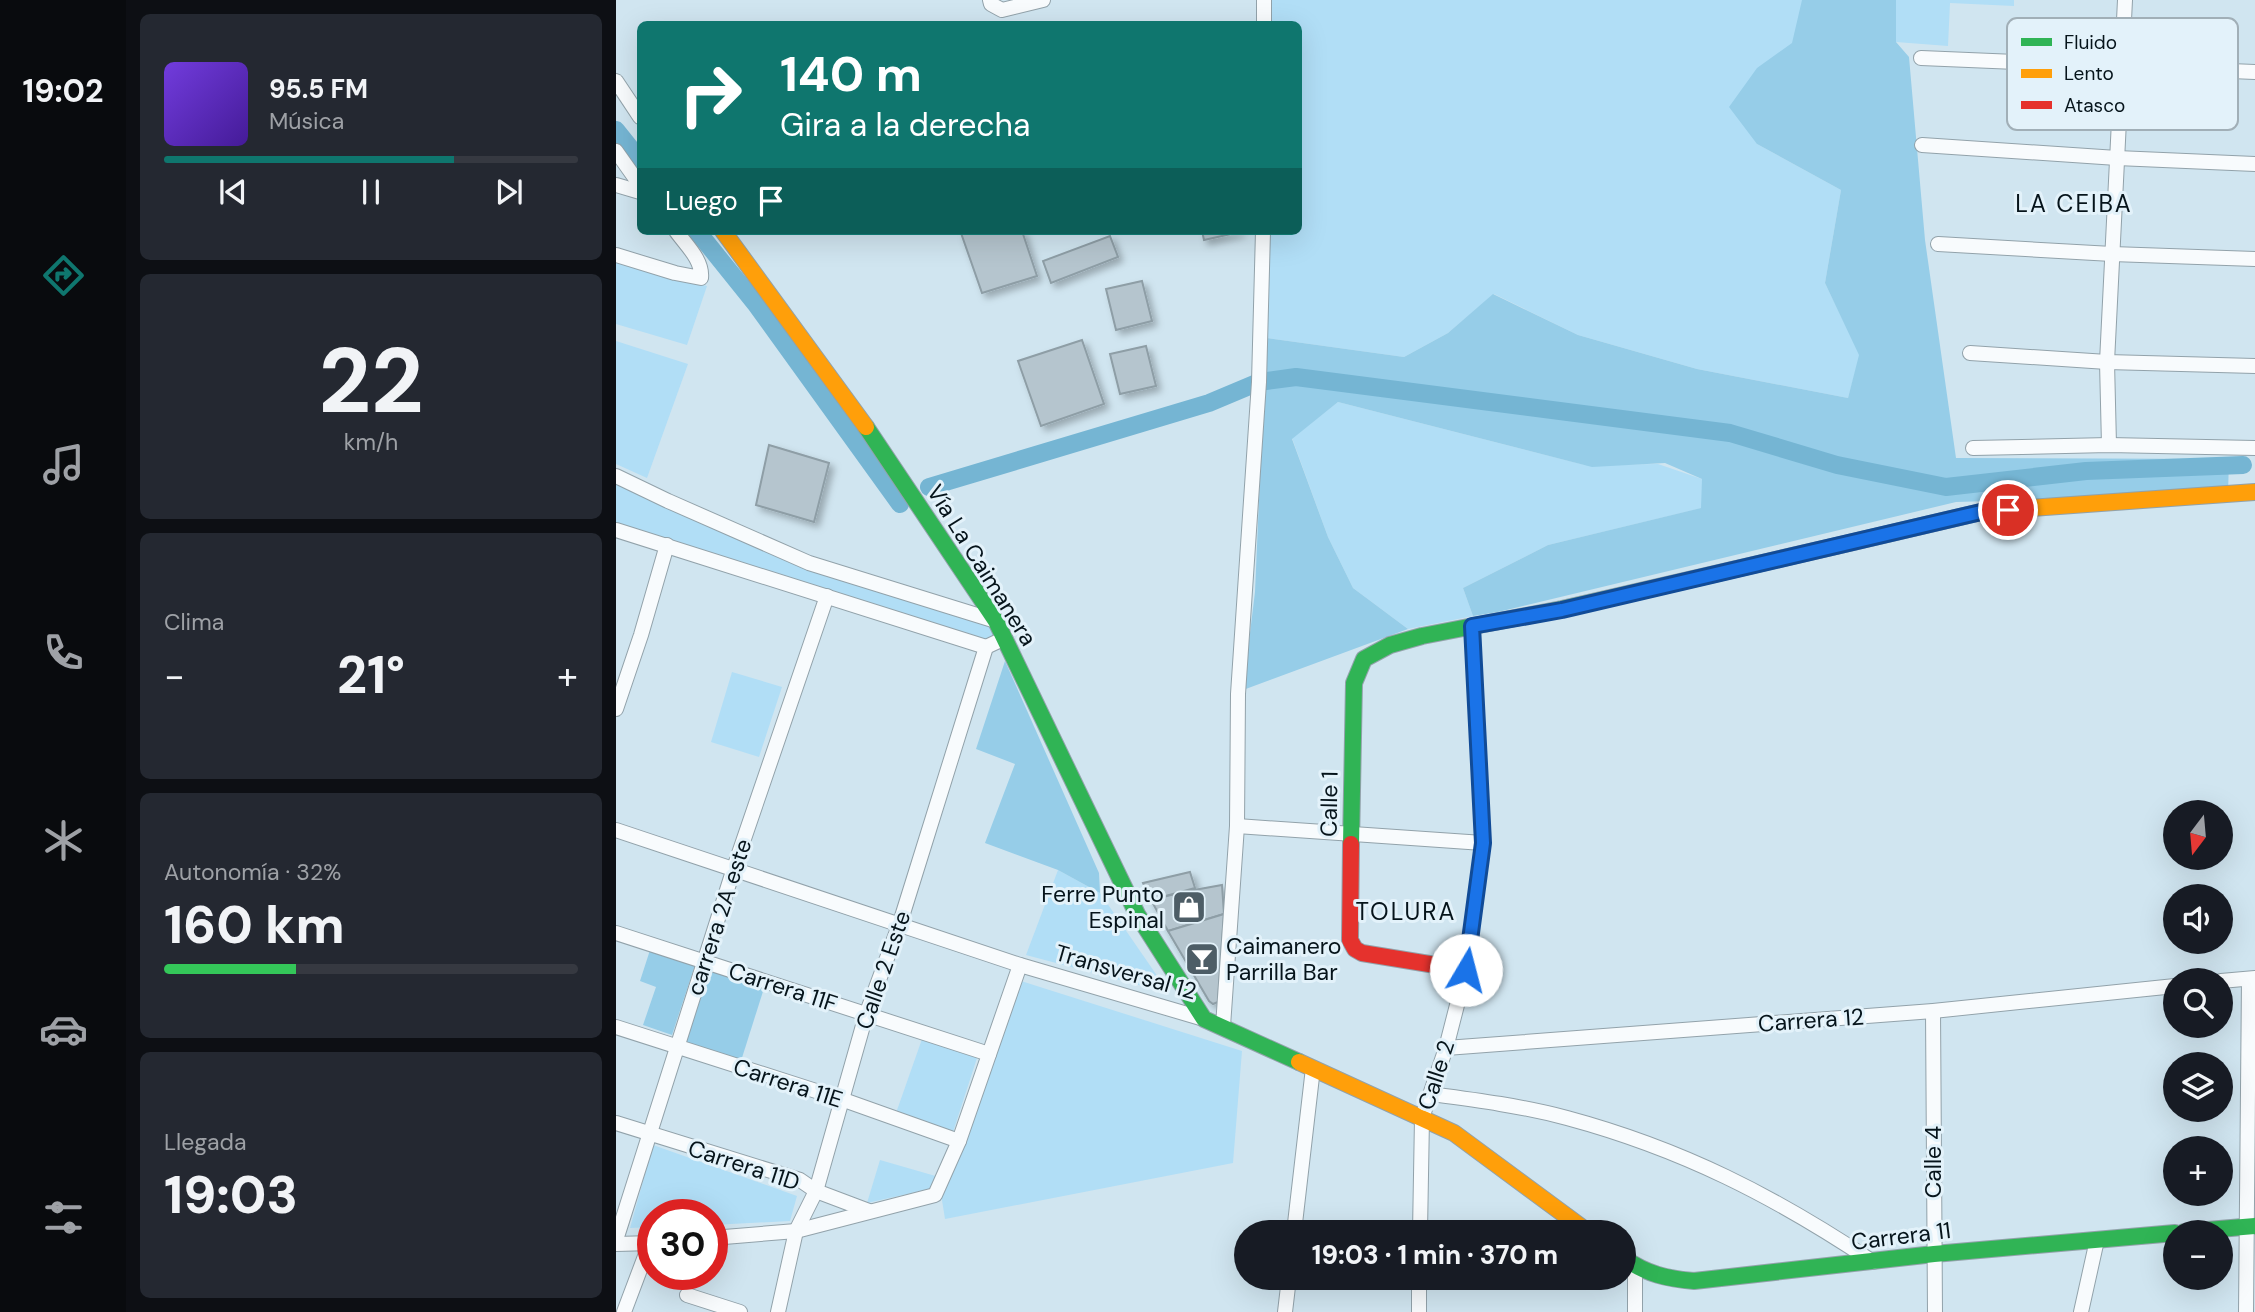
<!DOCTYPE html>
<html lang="es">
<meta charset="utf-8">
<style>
:root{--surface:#171b24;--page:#242831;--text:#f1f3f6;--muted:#9ea1a6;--line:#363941;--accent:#0f766e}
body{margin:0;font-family:"DM Sans",sans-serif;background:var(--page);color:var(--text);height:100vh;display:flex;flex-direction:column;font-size:26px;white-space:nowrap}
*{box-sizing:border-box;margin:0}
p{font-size:23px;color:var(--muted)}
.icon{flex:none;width:38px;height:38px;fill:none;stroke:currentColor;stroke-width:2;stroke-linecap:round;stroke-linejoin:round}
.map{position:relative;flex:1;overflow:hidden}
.details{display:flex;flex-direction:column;gap:14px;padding:14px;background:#0d0f14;width:490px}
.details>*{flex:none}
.banner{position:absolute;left:21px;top:21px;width:665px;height:214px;border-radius:10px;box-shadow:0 7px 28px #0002;background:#0f766e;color:#fff;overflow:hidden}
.needle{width:46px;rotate:196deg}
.buttons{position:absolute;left:1547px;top:800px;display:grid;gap:14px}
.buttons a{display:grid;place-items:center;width:70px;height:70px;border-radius:50%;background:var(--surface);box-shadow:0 7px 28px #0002;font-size:35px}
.speed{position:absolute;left:21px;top:1199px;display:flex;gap:14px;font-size:35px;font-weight:700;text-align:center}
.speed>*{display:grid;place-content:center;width:91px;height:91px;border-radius:50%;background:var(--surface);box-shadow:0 7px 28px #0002;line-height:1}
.speed .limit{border:10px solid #d22;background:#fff;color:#111}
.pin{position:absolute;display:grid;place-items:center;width:60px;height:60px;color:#fff;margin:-30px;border:4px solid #fff;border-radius:50%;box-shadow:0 2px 7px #0007}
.me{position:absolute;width:77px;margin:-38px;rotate:8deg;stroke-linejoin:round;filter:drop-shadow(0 0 5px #0008)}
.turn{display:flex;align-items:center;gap:24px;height:147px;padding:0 28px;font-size:32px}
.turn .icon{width:91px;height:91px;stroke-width:2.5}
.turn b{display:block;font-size:49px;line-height:60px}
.then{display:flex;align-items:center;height:66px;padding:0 28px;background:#0003;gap:14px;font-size:26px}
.big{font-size:52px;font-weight:800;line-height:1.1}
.details .card{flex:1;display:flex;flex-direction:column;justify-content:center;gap:10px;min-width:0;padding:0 24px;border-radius:10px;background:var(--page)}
.details .dial{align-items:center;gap:0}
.dial b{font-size:91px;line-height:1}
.song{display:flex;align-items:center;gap:21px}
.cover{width:84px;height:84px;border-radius:10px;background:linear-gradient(135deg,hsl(260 70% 55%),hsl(260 70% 35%))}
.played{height:7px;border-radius:4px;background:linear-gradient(90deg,var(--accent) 70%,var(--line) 70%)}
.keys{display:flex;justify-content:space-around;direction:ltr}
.heat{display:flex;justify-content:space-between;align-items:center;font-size:38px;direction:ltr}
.charge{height:10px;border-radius:5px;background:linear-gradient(90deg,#34c759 32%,var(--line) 0)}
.trip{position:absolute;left:618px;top:1220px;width:402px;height:70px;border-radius:35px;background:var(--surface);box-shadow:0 7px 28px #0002;font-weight:800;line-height:70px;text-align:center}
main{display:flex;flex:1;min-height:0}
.menu{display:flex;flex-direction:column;width:126px;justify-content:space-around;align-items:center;background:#090b0e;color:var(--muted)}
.menu .icon{width:49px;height:49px}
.menu .selected{color:var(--accent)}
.menu b{font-size:32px;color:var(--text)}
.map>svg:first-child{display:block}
.green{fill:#b1def6}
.forest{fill:#96cde8}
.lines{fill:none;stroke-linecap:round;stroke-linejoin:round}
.canal{stroke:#75b5d3;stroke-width:18}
.building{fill:#b5c5ce;stroke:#8e9ea6;stroke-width:2;filter:url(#shadow)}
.street-casing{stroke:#92a2aa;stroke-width:16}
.fast-casing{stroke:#92a2aa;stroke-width:18}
.slow-casing{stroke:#92a2aa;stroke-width:18}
.jam-casing{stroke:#92a2aa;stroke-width:18}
.street{stroke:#f8fbfd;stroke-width:14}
.fast{stroke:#30b455;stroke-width:16}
.slow{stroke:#ff9f0a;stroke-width:16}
.jam{stroke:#e5322d;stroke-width:16}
.route-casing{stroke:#114b97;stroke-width:18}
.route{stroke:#1a73e8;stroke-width:12}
.labels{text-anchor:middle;stroke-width:6;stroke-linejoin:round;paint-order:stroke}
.street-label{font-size:23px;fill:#06141b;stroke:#e3f2fa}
.poi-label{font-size:23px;fill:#06141b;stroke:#e3f2fa;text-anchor:end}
.neighbourhood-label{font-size:24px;letter-spacing:2px;fill:#06141b;stroke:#e3f2fa}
.key{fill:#e3f2fa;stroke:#a1afb7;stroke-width:2}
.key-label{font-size:19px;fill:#06141b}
</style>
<main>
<nav class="menu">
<b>19:02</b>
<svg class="icon selected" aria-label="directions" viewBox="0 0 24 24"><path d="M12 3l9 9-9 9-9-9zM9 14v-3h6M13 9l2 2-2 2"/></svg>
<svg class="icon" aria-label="music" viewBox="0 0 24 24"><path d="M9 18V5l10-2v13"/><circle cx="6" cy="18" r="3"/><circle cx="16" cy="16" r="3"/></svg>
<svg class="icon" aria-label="phone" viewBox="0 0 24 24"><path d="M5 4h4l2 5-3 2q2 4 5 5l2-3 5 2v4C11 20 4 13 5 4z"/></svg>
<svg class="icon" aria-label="climate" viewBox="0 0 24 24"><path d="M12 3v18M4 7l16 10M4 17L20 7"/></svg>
<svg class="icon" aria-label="car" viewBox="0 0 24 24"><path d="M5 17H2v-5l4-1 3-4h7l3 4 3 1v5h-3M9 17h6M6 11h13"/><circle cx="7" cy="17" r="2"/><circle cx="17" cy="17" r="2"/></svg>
<svg class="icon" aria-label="filters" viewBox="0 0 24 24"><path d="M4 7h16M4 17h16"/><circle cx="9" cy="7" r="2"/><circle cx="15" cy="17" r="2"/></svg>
</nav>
<section class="details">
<div class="card">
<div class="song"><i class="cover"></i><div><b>95.5 FM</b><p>Música</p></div></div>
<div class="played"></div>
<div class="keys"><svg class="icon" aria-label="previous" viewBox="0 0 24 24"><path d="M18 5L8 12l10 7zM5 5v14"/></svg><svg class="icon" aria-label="pause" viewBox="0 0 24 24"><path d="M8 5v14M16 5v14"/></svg><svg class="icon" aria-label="next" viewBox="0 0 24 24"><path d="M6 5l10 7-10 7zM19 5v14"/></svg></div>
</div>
<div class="card dial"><b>22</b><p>km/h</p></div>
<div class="card"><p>Clima</p>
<div class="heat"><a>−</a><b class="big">21°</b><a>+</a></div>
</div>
<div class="card"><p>Autonomía · 32%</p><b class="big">160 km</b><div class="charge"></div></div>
<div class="card"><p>Llegada</p><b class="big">19:03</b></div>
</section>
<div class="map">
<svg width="1639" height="1312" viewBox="0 0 1639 1312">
<defs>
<filter id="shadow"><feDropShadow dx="4.5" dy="4.5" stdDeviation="3.5" flood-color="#0004"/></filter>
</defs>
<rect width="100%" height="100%" fill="#d0e5f0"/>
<!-- green -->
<g class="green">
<polygon points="656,0 1188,0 1183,62 1141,144 1225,190 1209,283 1244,355 1232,398 1081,369 962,335 878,294 832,333 788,357 651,338 653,231 682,231 682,24 655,24"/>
<polygon points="1277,0 1398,0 1398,6 1334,3 1332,46 1280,42"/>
<polygon points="0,261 91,286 71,345 0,324"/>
<polygon points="0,341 72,364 31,478 0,464"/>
<polygon points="722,402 969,465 1042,464 1086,479 1086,508 932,545 847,588 857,616 792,629 737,588 712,537 676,438"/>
<polygon points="0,480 89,522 378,624 382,632 370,642 0,527"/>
<polygon points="116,672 166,687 143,757 95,742"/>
<polygon points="442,870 484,893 553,993 410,955"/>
<polygon points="405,981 626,1051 617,1163 329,1219 325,1194"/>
<polygon points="306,1039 361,1058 337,1132 280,1113"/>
<polygon points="37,1145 181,1196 174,1221 96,1225 96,1214 37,1214 37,1227 14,1228"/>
<polygon points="264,1160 323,1177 318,1188 251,1203"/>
</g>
<!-- forest -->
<g class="forest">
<polygon points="1186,0 1280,0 1280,42 1293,57 1309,240 1340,458 1613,459 1612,494 1340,502 882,612 857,616 847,588 932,545 1085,508 1086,479 1049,463 976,467 722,402 676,439 712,537 737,588 792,629 627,690 639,592 649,362 651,338 788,357 832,333 877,294 962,335 1081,369 1232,398 1243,355 1209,283 1225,190 1141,144 1113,107 1141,68 1176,43"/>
<polygon points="389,661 483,873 484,893 442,870 369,843 399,764 360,749"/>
<polygon points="35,947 80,962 56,1035 27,1025 40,987 24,981"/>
<polygon points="94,967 149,985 125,1061 69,1043"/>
</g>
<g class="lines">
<!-- canal -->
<g class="canal">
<polyline points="0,130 24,160"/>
<polyline points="81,231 139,303 284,504"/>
<polyline points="313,487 593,403 643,382 680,377 1114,433 1221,465 1330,487 1470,471 1627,465"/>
</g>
</g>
<!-- building -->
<g class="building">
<polygon points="349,231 406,231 421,276 366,293 345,233"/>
<polygon points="586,231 624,231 624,232 588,240"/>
<polygon points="494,236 502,257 435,283 427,261"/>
<polygon points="526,281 536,321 500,330 490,289"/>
<polygon points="466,340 488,404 425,426 402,361"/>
<polygon points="530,346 540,386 504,394 494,354"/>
<polygon points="153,445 213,463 198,522 140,505"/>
<polygon points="574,872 579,888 535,900 527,883"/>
<polygon points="606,885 608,914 552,931 535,900 567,892"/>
<polygon points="608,914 602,1002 597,1004 593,1001 552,931"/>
</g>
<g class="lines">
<!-- street casing -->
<g class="street-casing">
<g id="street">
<polyline points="374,0 375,4 386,10 427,0"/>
<polyline points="648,0 648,24"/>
<polyline points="1305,58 1639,72"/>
<polyline points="0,81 24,117"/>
<polyline points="1306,145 1501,158 1639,164"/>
<polyline points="0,151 24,185"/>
<polyline points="0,185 24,192"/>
<polyline points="1322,244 1496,254 1639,259"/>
<path d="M0,255L59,273L85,278C87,260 70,245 60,231"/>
<polyline points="1354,353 1491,362 1639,366"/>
<polyline points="1493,445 1491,362 1509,0"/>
<polyline points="1357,448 1493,445 1639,448"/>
<polyline points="0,476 52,501 193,563 380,621"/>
<polyline points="0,530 370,647"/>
<polyline points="0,709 25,635 51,545"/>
<polyline points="621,826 867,843"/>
<polyline points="0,830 404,965 588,1019"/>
<polyline points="0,933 373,1054"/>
<polyline points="1605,981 1639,978"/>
<polyline points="1317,1011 1319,1312"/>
<polyline points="607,1026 621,826 622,694 643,382 647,231"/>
<polyline points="0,1027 225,1099 343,1141"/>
<polyline points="830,1048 1317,1011 1559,986"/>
<path d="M815,1094C860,1100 906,1106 951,1118C1066,1149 1158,1196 1257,1262"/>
<polyline points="0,1123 184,1180 200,1191 253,1211"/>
<polyline points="678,1232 697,1068"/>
<polyline points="804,1232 806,1118 830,1048 850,970 867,843 856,627"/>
<polyline points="96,1238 180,1231 319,1195 343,1141 404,965"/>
<polyline points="0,1240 118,868 211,596"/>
<polyline points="0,1244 37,1243"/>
<polyline points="71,1295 124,1312"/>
<polyline points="8,1312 34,1243"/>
<polyline points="162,1312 180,1231 200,1191 250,1015 284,923 370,647 389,638"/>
<polyline points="669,1312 673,1278"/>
<polyline points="803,1312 803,1278"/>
<polyline points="1019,1312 1019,1267"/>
<polyline points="1465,1312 1481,1240"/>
<polyline points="1630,1312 1633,979"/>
</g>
</g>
<!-- fast casing -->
<g class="fast-casing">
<g id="fast">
<polyline points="250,427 380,621 521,914 588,1019 683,1062"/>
<polyline points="735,844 738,683 748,659 774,645 806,636 946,609 1220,546"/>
<polyline points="1568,1232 1639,1226"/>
<path d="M1008,1258C1030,1274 1052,1279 1078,1281L1318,1254L1559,1233"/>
</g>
</g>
<!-- slow casing -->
<g class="slow-casing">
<g id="slow">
<polyline points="107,231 250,427"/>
<polyline points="1414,508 1639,492"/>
<polyline points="683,1062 838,1133 972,1232"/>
</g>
</g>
<!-- jam casing -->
<g class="jam-casing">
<g id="jam">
<polyline points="1220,546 1365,512 1414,508"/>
<polyline points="735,844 734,940 739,949 746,953 850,970"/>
</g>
</g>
<!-- street -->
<use href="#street" class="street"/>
<!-- fast -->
<use href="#fast" class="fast"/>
<!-- slow -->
<use href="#slow" class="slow"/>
<!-- jam -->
<use href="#jam" class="jam"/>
</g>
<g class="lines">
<!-- route casing -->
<g class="route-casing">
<polyline id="route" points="850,970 867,843 856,626 946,610 1365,512 1392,510"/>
</g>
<!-- route -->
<use href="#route" class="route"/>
</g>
<!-- icons -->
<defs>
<g id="shop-square" transform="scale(1.75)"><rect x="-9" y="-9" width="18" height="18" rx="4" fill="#4d5d66" stroke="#e3f2fa"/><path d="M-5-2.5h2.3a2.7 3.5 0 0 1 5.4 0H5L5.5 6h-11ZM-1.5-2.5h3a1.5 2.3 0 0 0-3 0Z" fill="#fff"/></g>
<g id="bar-square" transform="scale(1.75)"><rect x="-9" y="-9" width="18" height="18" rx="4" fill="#4d5d66" stroke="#e3f2fa"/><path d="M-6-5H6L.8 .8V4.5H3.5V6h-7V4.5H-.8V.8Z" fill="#fff"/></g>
</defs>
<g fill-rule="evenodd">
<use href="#shop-square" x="573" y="907"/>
<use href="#bar-square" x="586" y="959"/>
</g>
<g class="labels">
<!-- street labels -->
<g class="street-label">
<text transform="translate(366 565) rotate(58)" y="8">Vía La Caimanera</text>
<text transform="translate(713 804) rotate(-89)" y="8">Calle 1</text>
<text transform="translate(103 917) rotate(-72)" y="8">carrera 2A este</text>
<text transform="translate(267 970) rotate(-71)" y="8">Calle 2 Este</text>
<text transform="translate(510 972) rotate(16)" y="8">Transversal 12</text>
<text transform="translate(167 987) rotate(18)" y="8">Carrera 11F</text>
<text transform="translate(1195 1020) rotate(-4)" y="8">Carrera 12</text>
<text transform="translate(820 1075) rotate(-72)" y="8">Calle 2</text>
<text transform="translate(172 1083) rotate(18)" y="8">Carrera 11E</text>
<text transform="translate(1317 1162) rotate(-90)" y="8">Calle 4</text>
<text transform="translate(128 1165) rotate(18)" y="8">Carrera 11D</text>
<text transform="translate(1285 1236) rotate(-7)" y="8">Carrera 11</text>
</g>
<!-- poi labels -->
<g class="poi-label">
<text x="548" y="902">Ferre Punto<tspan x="548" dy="26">Espinal</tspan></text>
<text x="610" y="954" text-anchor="start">Caimanero<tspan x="610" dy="26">Parrilla Bar</tspan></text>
</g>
<!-- neighbourhood labels -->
<g class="neighbourhood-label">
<text x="1458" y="212">LA CEIBA</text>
<text x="790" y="920">TOLURA</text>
</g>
</g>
<!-- legend -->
<rect x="1391" y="18" width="231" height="112" rx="10" class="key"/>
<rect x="1405" y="38" width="31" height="8" fill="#30b455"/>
<rect x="1405" y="69" width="31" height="9" fill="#ff9f0a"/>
<rect x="1405" y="101" width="31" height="8" fill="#e5322d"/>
<g class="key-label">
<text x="1448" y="49">Fluido</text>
<text x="1448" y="80">Lento</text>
<text x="1448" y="112">Atasco</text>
</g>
</svg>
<div class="buttons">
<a><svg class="needle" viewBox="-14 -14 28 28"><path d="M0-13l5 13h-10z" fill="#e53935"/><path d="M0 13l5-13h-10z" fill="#9ea1a6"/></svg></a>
<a><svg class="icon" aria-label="sound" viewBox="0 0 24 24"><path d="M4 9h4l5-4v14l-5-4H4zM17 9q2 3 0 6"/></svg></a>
<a><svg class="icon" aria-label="search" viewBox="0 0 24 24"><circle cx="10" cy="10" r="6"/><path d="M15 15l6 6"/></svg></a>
<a><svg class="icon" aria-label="layers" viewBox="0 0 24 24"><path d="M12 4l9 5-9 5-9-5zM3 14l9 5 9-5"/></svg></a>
<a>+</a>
<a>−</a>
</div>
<div class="speed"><div class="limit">30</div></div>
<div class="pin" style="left:1392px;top:510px;background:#d93025"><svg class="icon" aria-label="arrive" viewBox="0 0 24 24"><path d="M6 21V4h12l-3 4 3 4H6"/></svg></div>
<svg class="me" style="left:850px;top:970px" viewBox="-20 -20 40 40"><circle r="19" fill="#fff"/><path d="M0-13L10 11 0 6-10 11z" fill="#1a73e8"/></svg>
<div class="trip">19:03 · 1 min · 370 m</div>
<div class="banner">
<div class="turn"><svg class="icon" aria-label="right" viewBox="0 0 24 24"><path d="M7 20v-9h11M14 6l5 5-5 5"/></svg><div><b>140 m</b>Gira a la derecha</div></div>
<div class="then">Luego<svg class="icon" aria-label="arrive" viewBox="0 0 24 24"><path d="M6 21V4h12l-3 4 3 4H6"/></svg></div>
</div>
</div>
</main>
